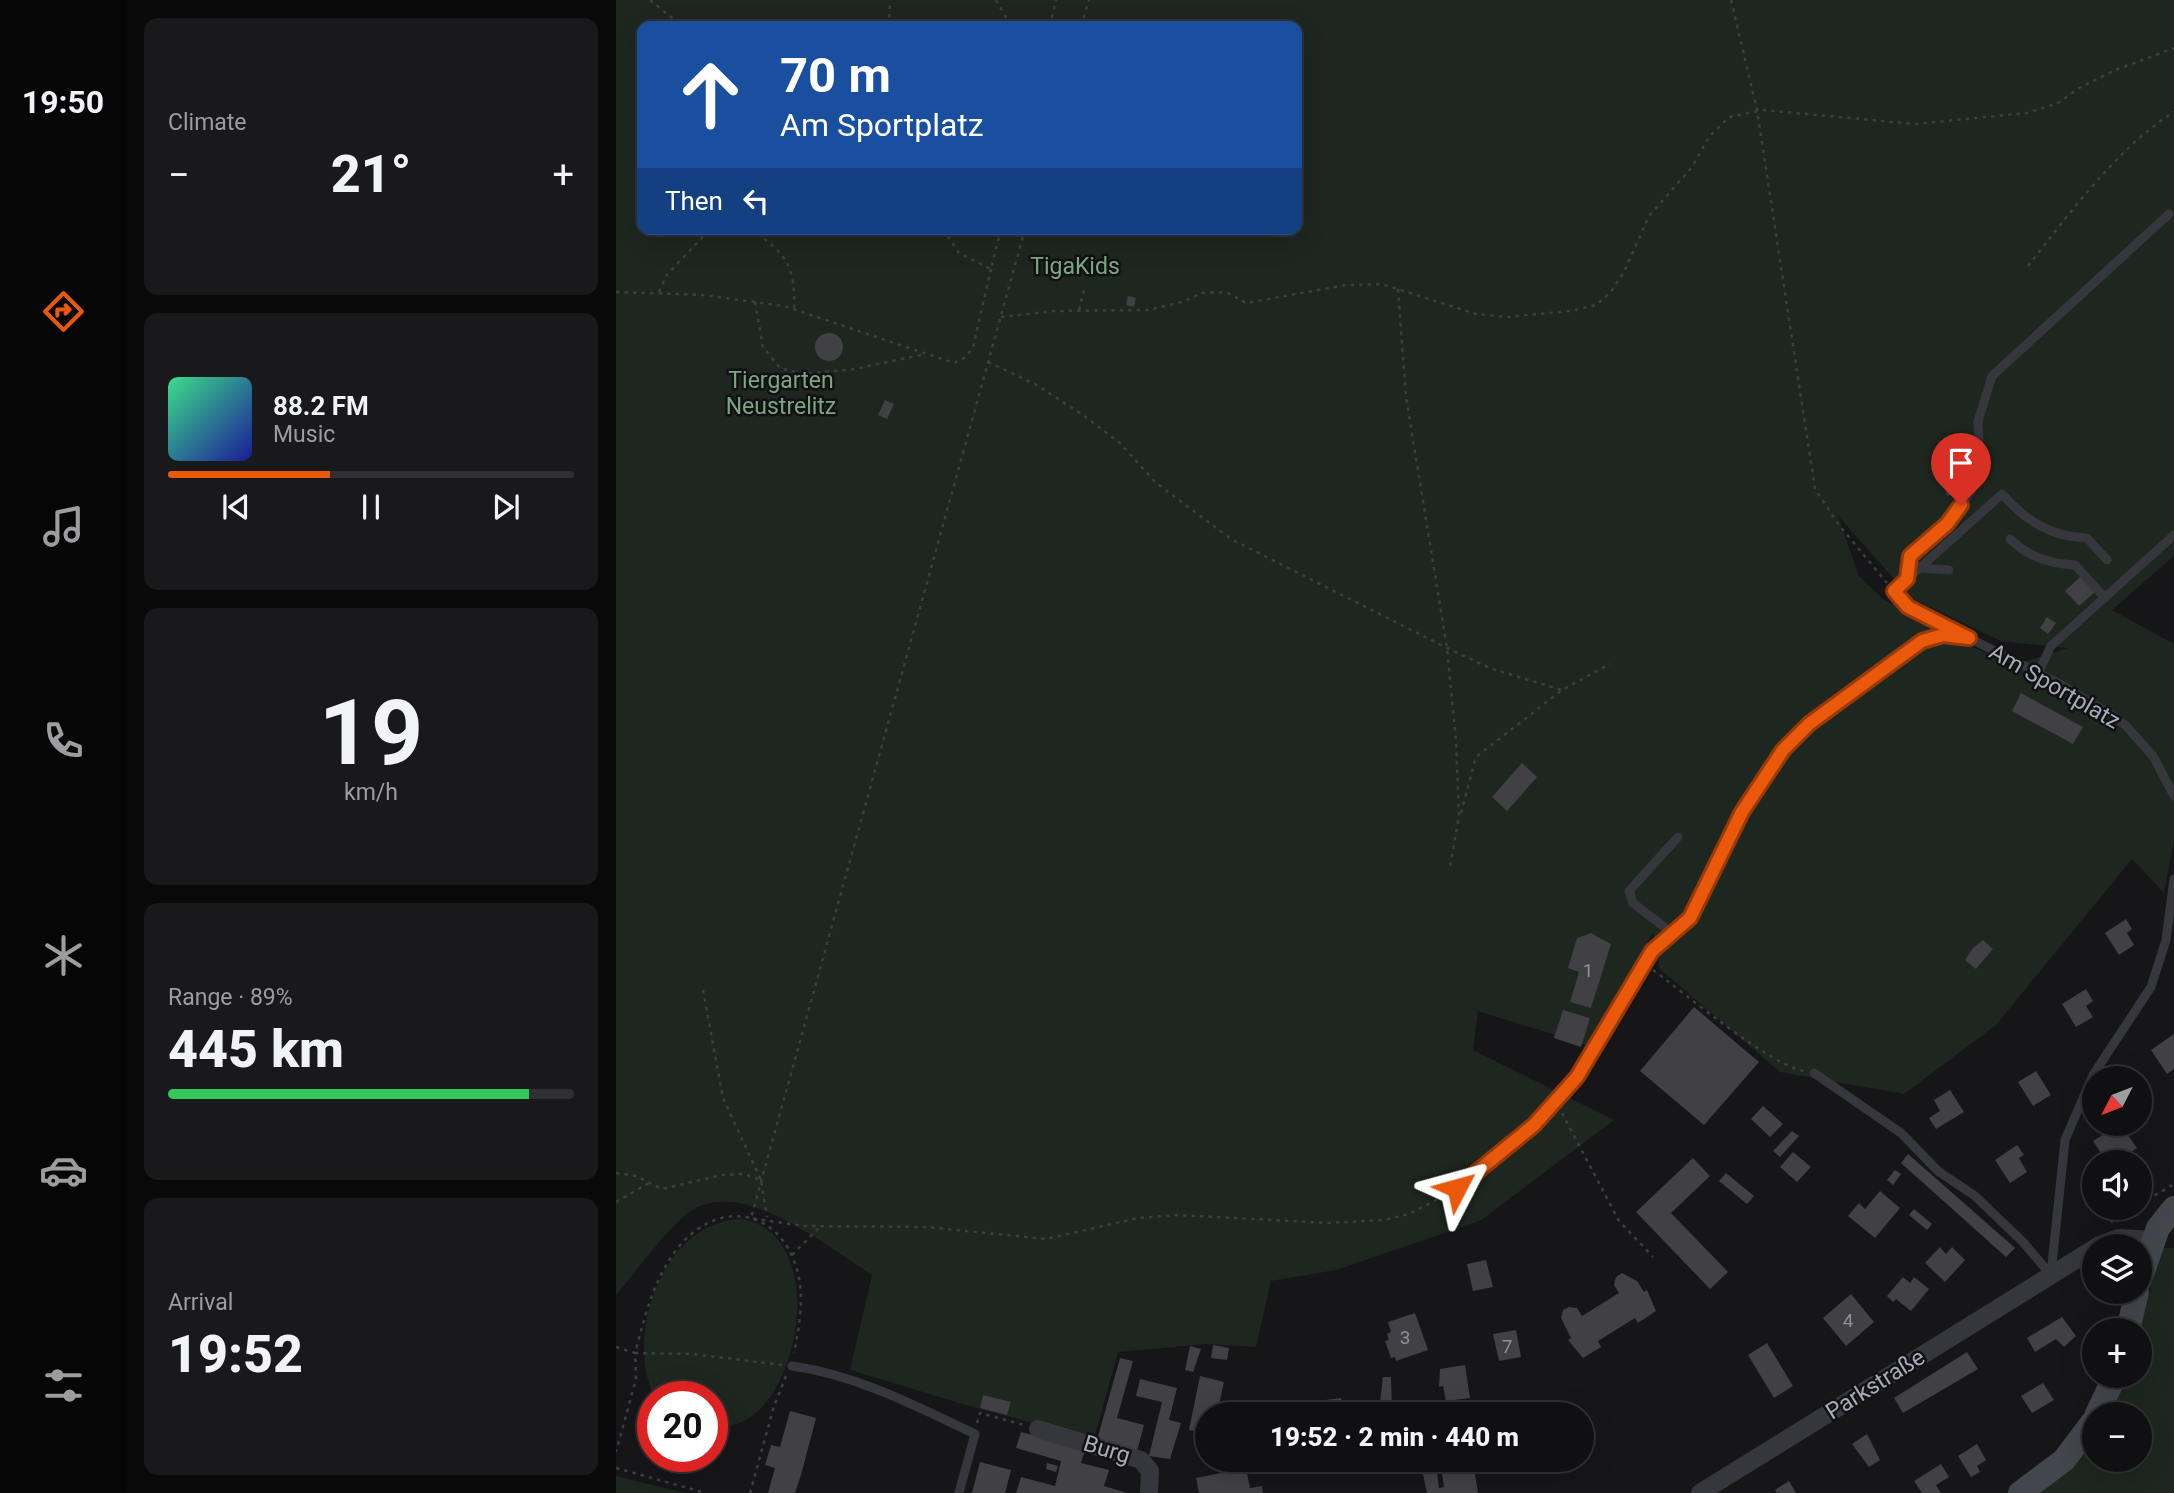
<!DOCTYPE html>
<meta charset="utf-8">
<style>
:root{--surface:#101012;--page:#19191b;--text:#f1f3f6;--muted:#9c9d9f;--line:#303032;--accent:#ea580c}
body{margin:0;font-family:Roboto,sans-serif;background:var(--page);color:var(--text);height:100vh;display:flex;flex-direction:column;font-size:26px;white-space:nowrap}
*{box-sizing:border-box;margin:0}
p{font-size:23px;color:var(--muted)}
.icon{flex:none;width:38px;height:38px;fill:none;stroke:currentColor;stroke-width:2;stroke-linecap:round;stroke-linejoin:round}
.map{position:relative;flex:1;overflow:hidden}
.details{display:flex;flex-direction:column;gap:18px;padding:18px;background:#09090a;width:490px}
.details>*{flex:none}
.hud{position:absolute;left:21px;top:21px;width:665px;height:214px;border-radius:14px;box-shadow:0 7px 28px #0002,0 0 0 2px var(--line);background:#1a4fa0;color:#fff;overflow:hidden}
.needle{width:46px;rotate:228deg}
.tools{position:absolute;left:1466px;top:1066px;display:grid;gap:14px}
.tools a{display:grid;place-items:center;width:70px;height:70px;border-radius:50%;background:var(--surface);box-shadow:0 7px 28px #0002,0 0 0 2px var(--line);font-size:35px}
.speed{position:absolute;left:21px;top:1381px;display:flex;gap:14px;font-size:35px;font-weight:700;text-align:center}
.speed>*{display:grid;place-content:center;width:91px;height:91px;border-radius:50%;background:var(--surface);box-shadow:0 7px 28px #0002,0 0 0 2px var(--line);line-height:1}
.speed .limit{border:10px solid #d22;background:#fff;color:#111}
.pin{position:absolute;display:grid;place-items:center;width:60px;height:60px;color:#fff;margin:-72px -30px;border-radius:50% 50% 50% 0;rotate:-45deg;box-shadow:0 0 7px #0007}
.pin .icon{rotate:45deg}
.me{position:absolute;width:77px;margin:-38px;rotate:51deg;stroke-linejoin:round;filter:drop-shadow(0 0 5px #0008)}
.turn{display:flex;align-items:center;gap:24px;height:147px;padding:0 28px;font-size:32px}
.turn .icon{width:91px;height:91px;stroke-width:2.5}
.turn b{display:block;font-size:49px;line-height:60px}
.then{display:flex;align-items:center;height:66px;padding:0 28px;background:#0003;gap:14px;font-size:26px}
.big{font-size:52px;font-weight:800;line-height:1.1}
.details .card{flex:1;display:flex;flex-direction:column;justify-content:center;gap:10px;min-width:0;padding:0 24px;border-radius:14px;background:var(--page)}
.details .dial{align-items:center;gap:0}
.dial b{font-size:91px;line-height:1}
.song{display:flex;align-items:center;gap:21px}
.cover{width:84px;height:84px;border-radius:10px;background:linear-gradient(135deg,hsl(150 70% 55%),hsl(240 70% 35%))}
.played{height:7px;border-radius:4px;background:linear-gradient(90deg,var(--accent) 40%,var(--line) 40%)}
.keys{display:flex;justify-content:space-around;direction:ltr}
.heat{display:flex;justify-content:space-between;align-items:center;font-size:38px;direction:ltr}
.charge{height:10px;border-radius:5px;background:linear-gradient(90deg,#34c759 89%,var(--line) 0)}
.trip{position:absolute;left:579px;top:1402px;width:399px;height:70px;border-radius:35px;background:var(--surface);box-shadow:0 7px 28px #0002,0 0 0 2px var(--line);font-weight:800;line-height:70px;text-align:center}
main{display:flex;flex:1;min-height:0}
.dock{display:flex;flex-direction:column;width:126px;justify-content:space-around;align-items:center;background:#060607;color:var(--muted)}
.dock .icon{width:49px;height:49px}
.dock .current{color:var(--accent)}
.dock b{font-size:32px;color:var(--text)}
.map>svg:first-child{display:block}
.green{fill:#1d261f;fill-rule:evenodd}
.building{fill:#404045}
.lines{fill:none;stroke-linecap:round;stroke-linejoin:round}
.path{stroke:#3c3e44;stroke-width:2.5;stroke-dasharray:3.5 5;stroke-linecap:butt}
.service{stroke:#36373d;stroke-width:9}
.minor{stroke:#36373d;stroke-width:18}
.secondary{stroke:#44464d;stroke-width:24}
.route-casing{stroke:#983908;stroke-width:18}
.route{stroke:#ea580c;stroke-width:12}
.labels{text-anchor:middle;stroke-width:5;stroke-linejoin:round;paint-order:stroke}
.number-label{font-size:19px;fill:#8d909c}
.park-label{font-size:23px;fill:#7ca682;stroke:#111113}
.street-label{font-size:23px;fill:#a7abb9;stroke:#111113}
</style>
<main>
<nav class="dock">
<b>19:50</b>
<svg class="icon current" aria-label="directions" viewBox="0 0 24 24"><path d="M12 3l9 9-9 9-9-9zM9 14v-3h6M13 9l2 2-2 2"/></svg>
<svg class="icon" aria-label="music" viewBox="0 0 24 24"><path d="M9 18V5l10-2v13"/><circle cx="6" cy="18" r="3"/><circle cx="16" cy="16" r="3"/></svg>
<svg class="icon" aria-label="phone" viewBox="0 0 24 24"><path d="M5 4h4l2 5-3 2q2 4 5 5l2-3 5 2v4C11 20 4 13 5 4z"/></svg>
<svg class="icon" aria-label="climate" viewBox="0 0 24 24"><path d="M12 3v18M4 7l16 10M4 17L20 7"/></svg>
<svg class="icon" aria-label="car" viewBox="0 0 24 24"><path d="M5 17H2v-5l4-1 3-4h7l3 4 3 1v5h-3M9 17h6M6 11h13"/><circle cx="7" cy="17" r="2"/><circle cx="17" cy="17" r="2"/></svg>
<svg class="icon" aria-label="filters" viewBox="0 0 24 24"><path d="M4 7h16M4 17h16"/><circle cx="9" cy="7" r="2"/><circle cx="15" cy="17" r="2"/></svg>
</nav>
<section class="details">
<div class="card"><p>Climate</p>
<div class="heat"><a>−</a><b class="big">21°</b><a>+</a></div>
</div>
<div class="card">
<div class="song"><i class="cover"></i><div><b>88.2 FM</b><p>Music</p></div></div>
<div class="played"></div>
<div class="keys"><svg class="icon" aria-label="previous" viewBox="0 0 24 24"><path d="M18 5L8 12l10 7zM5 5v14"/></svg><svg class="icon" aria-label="pause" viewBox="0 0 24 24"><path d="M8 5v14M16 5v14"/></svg><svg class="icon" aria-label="next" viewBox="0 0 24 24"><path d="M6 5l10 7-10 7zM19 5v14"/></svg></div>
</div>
<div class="card dial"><b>19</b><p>km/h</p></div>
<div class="card"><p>Range · 89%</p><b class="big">445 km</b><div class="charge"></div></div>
<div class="card"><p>Arrival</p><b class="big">19:52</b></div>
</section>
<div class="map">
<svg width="1558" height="1493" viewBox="0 0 1558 1493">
<rect width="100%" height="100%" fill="#161618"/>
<!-- green -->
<g class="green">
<path d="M0,0H1558V556L1496,610L1558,644V841L1548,893L1516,859L1380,1025L1288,1094L1164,1072L1044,969L1037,932L975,1046L938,1038L939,1035L862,1011L857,1050L998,1120L864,1221L720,1270L655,1281L640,1347L590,1344L502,1352L478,1439L360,1408L234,1370L256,1275C211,1247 124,1174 72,1213C50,1230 19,1273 0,1295ZM26,26H681V229H26ZM1222,516L1295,598L1385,641L1452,648L1394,666L1268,600L1243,576Z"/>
<path d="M126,1219C205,1233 189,1370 141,1412C129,1423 113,1427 97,1429L96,1396H38C8,1334 48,1220 126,1219Z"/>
<polygon points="1546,1248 1558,1248 1558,1493 1419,1493 1479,1435 1479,1460 1524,1460 1524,1414 1493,1414 1509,1376 1524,1376 1523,1330"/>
<polygon points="0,1476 69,1493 0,1493"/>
</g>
<!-- building -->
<g class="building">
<polygon points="512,296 520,298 518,307 510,305"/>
<circle cx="213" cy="347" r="14"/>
<polygon points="269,400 278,404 271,419 262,415"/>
<polygon points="1346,470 1352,490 1331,496 1325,476"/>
<polygon points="1465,576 1479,592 1463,606 1449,591"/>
<polygon points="1431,617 1440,623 1432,634 1424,628"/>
<polygon points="1405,693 1467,727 1457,744 1396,711"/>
<polygon points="906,763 921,777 891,811 876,797"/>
<polygon points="1510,919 1516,929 1511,933 1518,945 1503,955 1489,933"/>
<polygon points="975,933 995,944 975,1008 954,1002 963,972 952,968 961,938"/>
<polygon points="1367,940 1377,949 1360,969 1349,960 1357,948"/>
<polygon points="1470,989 1477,1001 1470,1006 1477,1017 1460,1027 1446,1004"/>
<polygon points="1078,1007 1143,1062 1088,1125 1024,1071"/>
<polygon points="947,1010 974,1018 965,1047 938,1038"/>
<polygon points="1558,1034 1558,1069 1551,1074 1535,1050"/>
<polygon points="1420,1071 1435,1095 1417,1106 1402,1082"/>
<polygon points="1334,1090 1348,1112 1320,1129 1313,1118 1324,1111 1318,1100"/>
<polygon points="1147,1106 1167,1124 1154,1137 1135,1119"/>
<polygon points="1504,1124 1521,1148 1500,1162 1491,1162 1477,1141"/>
<polygon points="1176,1131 1183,1136 1164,1157 1157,1151"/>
<polygon points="1401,1145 1408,1155 1403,1158 1411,1172 1394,1183 1379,1160"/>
<polygon points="1177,1152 1195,1167 1181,1182 1164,1167"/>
<polygon points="1292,1154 1399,1248 1390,1257 1285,1163"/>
<polygon points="1077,1158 1094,1176 1055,1213 1112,1272 1094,1289 1020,1212"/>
<polygon points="1279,1170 1285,1174 1277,1185 1271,1180"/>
<polygon points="1110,1173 1138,1196 1131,1204 1103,1181"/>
<polygon points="1264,1191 1284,1208 1259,1238 1232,1216 1243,1203 1249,1209"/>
<polygon points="1298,1209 1316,1224 1311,1230 1293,1215"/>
<polygon points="1324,1247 1330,1254 1336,1247 1349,1260 1329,1282 1309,1263"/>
<polygon points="870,1260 877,1287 857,1291 851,1264"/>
<polygon points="1006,1273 1021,1281 1028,1292 1031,1290 1040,1311 1022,1323 1019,1318 982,1341 985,1347 967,1358 952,1340 955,1338 945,1318 947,1310 953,1307 961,1308 966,1316 1003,1293 998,1285 1000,1277"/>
<polygon points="1287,1277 1294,1283 1298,1277 1313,1289 1295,1311 1280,1299 1277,1302 1271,1296"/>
<polygon points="1235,1294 1258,1322 1230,1346 1207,1318"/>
<polygon points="799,1313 812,1350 780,1361 779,1357 775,1358 769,1341 773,1340 771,1334 775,1332 772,1322"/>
<polygon points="1446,1317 1460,1336 1448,1347 1440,1339 1419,1352 1411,1338"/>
<polygon points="900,1330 905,1357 883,1361 877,1334"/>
<polygon points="1151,1343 1177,1386 1158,1398 1132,1355"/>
<polygon points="597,1345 613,1348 611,1360 595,1358"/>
<polygon points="574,1346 585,1349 577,1372 569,1370"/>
<polygon points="1351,1352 1362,1369 1287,1413 1278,1398"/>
<polygon points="504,1358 517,1361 501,1418 528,1425 521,1451 481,1440"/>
<polygon points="849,1365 854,1398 830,1401 827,1386 823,1387 824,1369"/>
<polygon points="584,1376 608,1382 601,1414 592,1414 592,1434 573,1430"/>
<polygon points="767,1377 775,1377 776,1410 763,1410"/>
<polygon points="524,1379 561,1388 553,1420 565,1423 554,1459 533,1456 546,1402 520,1396"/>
<polygon points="1427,1383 1438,1400 1416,1413 1405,1396"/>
<polygon points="367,1395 395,1402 391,1415 364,1408"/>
<polygon points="725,1398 728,1414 696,1414 694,1402"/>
<polygon points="907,1404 910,1414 896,1414 894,1408"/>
<polygon points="174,1411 200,1418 185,1475 179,1493 152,1493 159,1468 149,1465 155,1445 164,1447"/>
<polygon points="405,1432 469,1450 465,1463 493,1470 488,1486 511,1493 400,1493 405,1477 439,1486 445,1461 400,1448"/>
<polygon points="1251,1434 1264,1460 1253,1467 1236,1444"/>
<polygon points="1361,1444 1370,1460 1361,1466 1364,1472 1355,1477 1342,1456"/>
<polygon points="364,1462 395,1470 389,1493 356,1493"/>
<polygon points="431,1463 442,1466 440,1472 430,1469"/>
<polygon points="1325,1464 1333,1477 1320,1485 1325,1493 1306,1493 1298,1481"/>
<polygon points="630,1468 634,1488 646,1486 647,1493 583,1493 580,1478"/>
<polygon points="858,1468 862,1493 811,1493 807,1474 821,1472 823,1488 828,1487 826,1473"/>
<polygon points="1173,1481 1180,1493 1161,1493 1159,1490"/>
</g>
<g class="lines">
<!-- path -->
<g class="path">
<polyline points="34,0 66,26"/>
<polyline points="380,0 395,26"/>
<polyline points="1115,0 1141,110 1199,489 1223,525 1271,583"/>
<polyline points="273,26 274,0"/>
<polyline points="434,26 440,0"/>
<polyline points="465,26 473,0"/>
<path d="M134,229C169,252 180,266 178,308"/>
<polyline points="327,229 343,253 375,269 385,229"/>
<polyline points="409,229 135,1218 187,1226 311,1227 430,1239 522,1218 562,1215 712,1223 768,1220 793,1214 832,1194"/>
<path d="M1412,266C1453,214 1502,147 1558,112"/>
<polyline points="782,289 790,397 831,648 840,741 843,816 834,867"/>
<polyline points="0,292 87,295 168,306 338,363 350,357 357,347 375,269"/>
<polyline points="43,292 50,276 94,229"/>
<polyline points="139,302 147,347 164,368 187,374 239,369 309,354"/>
<polyline points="463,310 469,286"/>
<polyline points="385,317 438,311 532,310 566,302 586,293 601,292 612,293 630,303 730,285 766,284 860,314 891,317 954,311 980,305 994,293 1008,272 1033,216 1076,167 1093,137 1113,117 1147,110 1299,124 1411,113 1442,103 1463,88 1497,71 1558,48"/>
<polyline points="372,362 419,384 467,415 504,443 539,482 615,539 831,648 876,669 946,690"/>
<polyline points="845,813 860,757 946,690 994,664"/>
<path d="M1037,970C1071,995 1152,1064 1188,1071"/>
<polyline points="87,990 107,1098 145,1180"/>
<polyline points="946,1113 1003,1221 1037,1257"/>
<polyline points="0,1173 20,1176 46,1189 106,1175 128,1174 145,1180 151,1217"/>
<polyline points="0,1202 33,1183"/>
<polyline points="1524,1204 1558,1184"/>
<polyline points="1495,1222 1519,1208"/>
<polyline points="176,1255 206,1225"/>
<polyline points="0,1347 19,1353 20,1379 0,1452"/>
<path d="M166,1365L77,1354L19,1353C29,1316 37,1280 61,1249C106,1192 174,1213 184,1284C187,1307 182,1331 178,1353"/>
<polyline points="361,1423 364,1413 408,1425"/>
<polyline points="0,1468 90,1493"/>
<polyline points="134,1493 158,1406 170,1376"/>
</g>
<!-- service -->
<g class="service">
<path d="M1394,539C1412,557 1434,564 1459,565L1489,598"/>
<polyline points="1304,568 1333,570"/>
<polyline points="1291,579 1294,556 1336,518 1355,491 1350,472 1364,468 1362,421 1376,376 1553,214"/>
<path d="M1345,634L1292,607L1278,591L1386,494C1410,521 1435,537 1471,538L1491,560"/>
<polyline points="1422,673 1435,646 1558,535"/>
<polyline points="1056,933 1017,903 1013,891 1062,837"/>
<polyline points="1198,1073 1285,1133 1322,1171 1359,1196 1407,1242 1435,1275"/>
<polyline points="841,1188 918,1125 961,1077 1036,951 1074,917 1118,826 1167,750 1193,724 1306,641 1327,635 1353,638 1442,683 1496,715 1510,726 1537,756 1558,796"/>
<polyline points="1435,1274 1449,1140 1477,1075 1535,987 1550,940 1558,879"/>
<path d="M176,1366C241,1375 300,1406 359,1434L343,1493"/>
</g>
<!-- minor -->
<g class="minor">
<polyline points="1482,1246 1503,1238 1537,1240"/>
<polyline points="422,1429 525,1460 534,1471 533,1493"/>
<polyline points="1084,1493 1479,1248"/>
</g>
<!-- secondary -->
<g class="secondary">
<polyline points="1524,1280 1542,1228 1558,1208"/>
<polyline points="1512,1330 1521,1292"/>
<polyline points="1481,1414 1499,1376"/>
<polyline points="1404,1493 1448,1460 1479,1419"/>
</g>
</g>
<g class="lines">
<!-- route casing -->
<g class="route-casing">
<polyline id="route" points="841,1188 918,1125 961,1077 1036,951 1074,918 1126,812 1167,750 1193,724 1306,641 1327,635 1353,638 1292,607 1278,591 1291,579 1294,556 1331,524 1345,505"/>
</g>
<!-- route -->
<use href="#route" class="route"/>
</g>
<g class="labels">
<!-- number labels -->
<g class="number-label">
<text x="972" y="977">1</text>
<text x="1232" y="1327">4</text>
<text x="789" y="1344">3</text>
<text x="891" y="1353">7</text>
</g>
<!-- park labels -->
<g class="park-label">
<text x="459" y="274">TigaKids</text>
<text x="165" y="388">Tiergarten<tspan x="165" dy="26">Neustrelitz</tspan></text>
</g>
<!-- street labels -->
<g class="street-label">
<text transform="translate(1439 686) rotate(30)" y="8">Am Sportplatz</text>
<text transform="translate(1259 1384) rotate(-32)" y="8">Parkstraße</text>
<text transform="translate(491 1449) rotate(17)" y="8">Burg</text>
</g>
</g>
</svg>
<div class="tools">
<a><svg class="needle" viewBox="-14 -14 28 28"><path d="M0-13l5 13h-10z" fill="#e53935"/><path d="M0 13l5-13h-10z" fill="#9c9d9f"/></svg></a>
<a><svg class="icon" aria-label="sound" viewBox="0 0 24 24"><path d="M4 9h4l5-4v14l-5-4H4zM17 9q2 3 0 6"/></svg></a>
<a><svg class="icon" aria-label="layers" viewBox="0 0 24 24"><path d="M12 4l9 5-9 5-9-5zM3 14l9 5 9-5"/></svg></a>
<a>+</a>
<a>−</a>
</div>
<div class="speed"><div class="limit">20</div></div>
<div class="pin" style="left:1345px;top:505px;background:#d93025"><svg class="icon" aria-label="arrive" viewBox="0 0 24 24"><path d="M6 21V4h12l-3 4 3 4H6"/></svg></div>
<svg class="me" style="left:841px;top:1188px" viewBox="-20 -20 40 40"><path d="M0-17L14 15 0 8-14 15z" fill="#ea580c" stroke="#fff" stroke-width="4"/></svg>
<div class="trip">19:52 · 2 min · 440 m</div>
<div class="hud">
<div class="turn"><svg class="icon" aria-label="ahead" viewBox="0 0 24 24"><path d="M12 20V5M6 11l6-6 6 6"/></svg><div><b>70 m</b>Am Sportplatz</div></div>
<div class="then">Then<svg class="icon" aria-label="left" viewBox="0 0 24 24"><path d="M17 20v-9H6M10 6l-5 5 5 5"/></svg></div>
</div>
</div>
</main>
